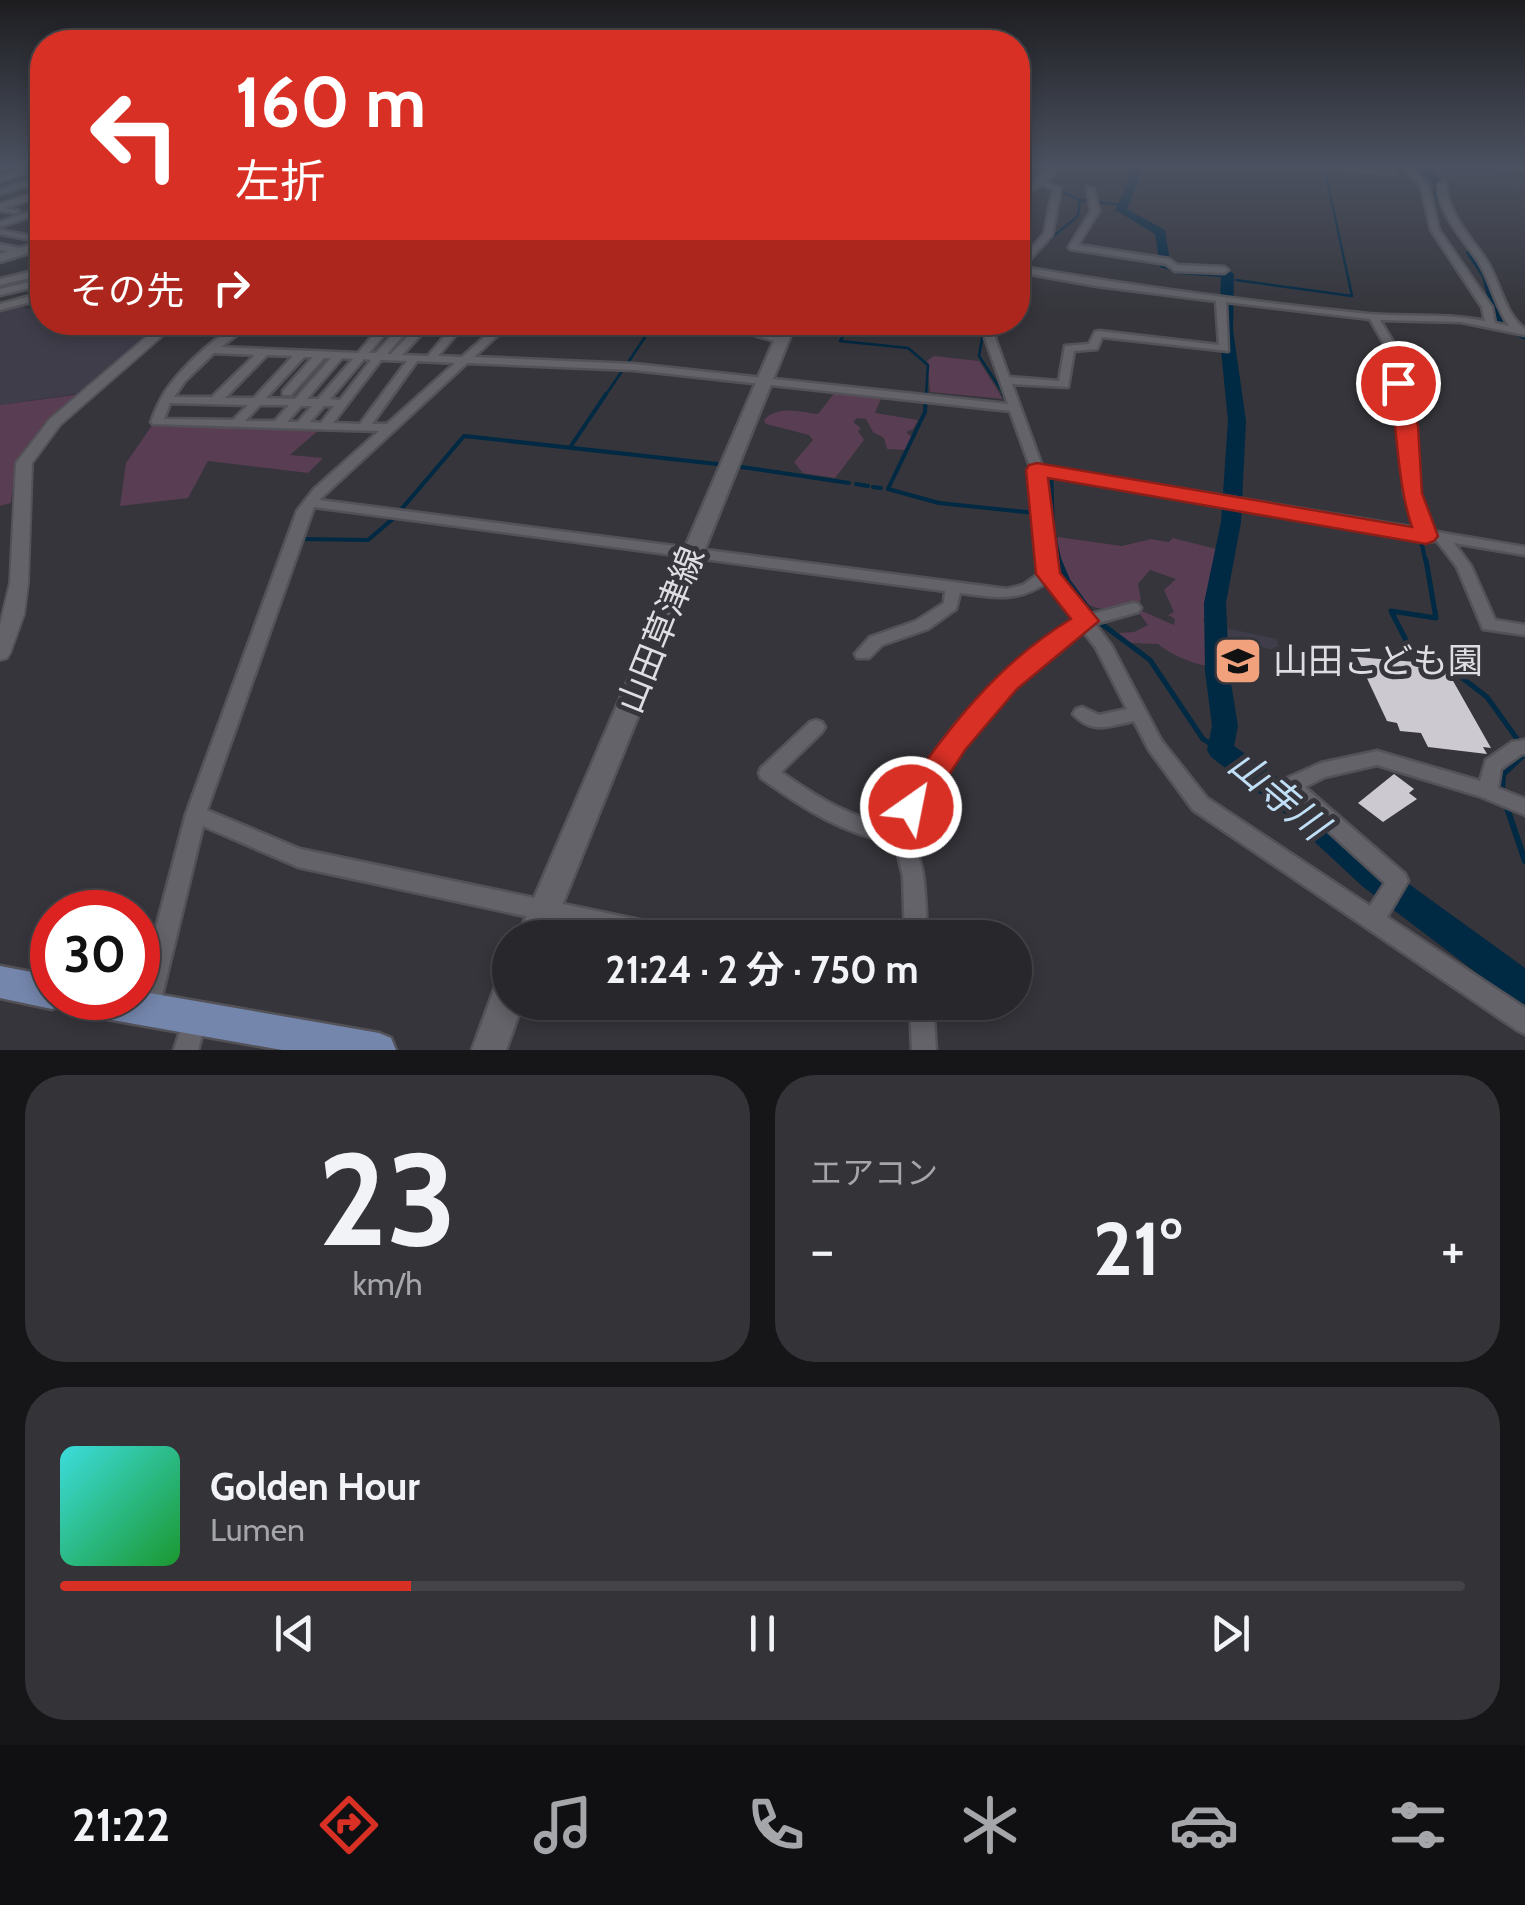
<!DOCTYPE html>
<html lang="ja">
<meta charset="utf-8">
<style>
:root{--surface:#28282c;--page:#343438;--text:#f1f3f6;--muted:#a5a6a9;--line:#444448;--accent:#d93025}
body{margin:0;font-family:Cabin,"Noto Sans JP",sans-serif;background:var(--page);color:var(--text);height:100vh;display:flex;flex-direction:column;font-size:38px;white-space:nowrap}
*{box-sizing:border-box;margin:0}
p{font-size:32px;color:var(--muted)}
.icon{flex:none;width:55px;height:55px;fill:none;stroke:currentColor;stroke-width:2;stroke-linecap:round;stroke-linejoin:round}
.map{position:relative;height:1050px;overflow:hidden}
.side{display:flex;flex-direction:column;gap:25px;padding:25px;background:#161618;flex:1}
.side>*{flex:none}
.banner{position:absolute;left:30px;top:30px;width:1000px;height:305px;border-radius:40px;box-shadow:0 5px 15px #0003,0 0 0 2px var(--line);background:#d93025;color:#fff;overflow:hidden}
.speed{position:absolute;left:30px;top:890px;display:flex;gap:20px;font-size:50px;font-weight:700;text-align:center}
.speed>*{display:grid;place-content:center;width:130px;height:130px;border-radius:50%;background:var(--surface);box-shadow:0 5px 15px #0003,0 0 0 2px var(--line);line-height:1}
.speed .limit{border:15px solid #d22;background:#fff;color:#111}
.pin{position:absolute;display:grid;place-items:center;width:85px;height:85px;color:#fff;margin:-42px;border:5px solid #fff;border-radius:50%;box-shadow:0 2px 10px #0007}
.me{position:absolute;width:110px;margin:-55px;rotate:33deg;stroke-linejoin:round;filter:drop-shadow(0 0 8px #0008)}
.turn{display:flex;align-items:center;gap:35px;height:210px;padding:0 40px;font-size:45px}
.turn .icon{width:130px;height:130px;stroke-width:2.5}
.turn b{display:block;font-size:70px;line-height:85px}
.then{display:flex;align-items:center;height:95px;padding:0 40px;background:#0003;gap:20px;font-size:38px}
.big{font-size:75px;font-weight:700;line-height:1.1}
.side .tile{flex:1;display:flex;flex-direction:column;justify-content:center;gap:15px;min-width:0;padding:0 35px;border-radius:40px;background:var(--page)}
.side .dial{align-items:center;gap:0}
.dial b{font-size:130px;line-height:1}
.song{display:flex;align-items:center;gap:30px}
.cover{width:120px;height:120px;border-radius:15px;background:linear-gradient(135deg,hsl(180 70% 55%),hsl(130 70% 35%))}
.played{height:10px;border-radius:5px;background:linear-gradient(90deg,var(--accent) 25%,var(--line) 25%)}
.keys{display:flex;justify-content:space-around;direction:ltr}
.heat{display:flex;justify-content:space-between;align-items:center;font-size:55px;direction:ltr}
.side .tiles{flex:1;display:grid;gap:25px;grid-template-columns:1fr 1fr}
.tile:last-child{grid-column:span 2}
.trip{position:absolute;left:492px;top:920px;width:540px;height:100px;border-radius:50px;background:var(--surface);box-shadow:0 5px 15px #0003,0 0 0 2px var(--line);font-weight:700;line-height:100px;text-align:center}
.menu{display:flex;height:160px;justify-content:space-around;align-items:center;background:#101012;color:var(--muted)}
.menu .icon{width:70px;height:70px}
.menu .selected{color:var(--accent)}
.menu b{font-size:45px;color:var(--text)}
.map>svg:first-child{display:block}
.built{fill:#3e3d49}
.green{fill:#593d52}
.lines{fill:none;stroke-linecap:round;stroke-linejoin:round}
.stream-far3{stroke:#002943;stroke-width:2.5}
.stream-far2{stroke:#002943;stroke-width:4}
.stream-far1{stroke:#002943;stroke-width:5}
.stream{stroke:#002943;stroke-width:6}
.river{fill:#002943;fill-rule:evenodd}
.building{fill:#cdc9d0}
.minor-casing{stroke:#535258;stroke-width:5}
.tertiary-casing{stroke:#535258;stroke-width:4}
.secondary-casing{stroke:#535258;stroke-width:5}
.primary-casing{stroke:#535258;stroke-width:5}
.minor{fill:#636369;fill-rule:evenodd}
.tertiary{fill:#636369;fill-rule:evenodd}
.secondary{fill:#636369;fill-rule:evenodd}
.primary{fill:#7486ac;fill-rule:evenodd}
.route{fill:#d93025;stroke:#8d1f18;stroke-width:2.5}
.labels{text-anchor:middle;stroke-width:10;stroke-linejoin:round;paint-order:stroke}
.street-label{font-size:35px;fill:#dedee2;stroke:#35353b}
.poi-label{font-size:35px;fill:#dedee2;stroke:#35353b;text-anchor:start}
.water-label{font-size:38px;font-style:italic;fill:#c0def5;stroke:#35353b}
</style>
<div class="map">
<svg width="1525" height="1050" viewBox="0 0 1525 1050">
<rect width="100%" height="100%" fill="#35353b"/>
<!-- built -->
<g class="built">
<polygon points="1424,166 1510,169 1525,185 1525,190 1445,183"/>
<polygon points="16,304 42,314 42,322 164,323 82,393 0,405 0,308"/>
<polygon points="1226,628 1277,639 1279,651 1247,644 1249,675 1229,670"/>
</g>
<!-- green -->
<g class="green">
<polygon points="934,356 979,361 1003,399 930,392 927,361"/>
<path d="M836,391L882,396L875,413L918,420L913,429L906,432L912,437L905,450L887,449L884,438L873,432L866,419L857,418L853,422L861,428L858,431L864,440L835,478L803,473L794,462L813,440L809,435L766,424L764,420C778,405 799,412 818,414Z"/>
<path d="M82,394C46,427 15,451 11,503L0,506V405Z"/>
<polygon points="153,424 321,428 290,455 323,458 308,473 208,461 188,498 120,506 126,463"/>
<path d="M1058,537L1122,546L1151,539L1169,542L1173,538L1216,549L1222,557L1218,559V575L1211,577L1216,588L1212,615L1203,620L1214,634L1215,666C1201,668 1169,654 1158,644L1129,643L1119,633L1134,632L1148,625L1139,613L1142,611L1174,625L1175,619L1168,615L1174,612L1164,590L1176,579L1150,570L1138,584L1141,600L1137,604C1124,607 1110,611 1097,608C1071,603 1050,558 1058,537Z"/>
</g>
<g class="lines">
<!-- stream-far3 -->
<g class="stream-far3">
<polyline points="1058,190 1080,200"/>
<polyline points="1039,248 1078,216 1080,200 1124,205"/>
<polyline points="1236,280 1352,296 1324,166"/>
<polyline points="852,322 840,341 908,348 928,365 926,396"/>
<polyline points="985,322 979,356 1005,396"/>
<polyline points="1385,344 1394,396"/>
<polyline points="627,364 655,322"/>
<polyline points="605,396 622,371"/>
</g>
<!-- stream-far2 -->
<g class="stream-far2">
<polyline points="926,394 925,412 888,489 939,503 1036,513"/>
<polyline points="1003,394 1009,403"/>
<polyline points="1394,394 1403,448"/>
<polyline points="571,446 606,394"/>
<polyline points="1040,464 1051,470 1053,530 1060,563"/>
<polyline points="742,467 849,483"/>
<polyline points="856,484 868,486"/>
<polyline points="873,487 881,488"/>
<polyline points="1240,501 1269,504"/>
<polyline points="399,512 464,436 717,464"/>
<polyline points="1420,536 1426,563"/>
<polyline points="301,539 368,540 395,517"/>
</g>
<!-- stream-far1 -->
<g class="stream-far1">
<polyline points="1059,560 1068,581 1093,615"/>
<polyline points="1426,560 1436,618 1391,611 1411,650 1444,664 1487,697 1525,750"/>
<polyline points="1099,622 1150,660 1203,739 1220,750"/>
<polyline points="1502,776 1525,754"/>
</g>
<!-- stream -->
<g class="stream">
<polyline points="1502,791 1503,774"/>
<polyline points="1506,805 1525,861"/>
</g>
<!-- river -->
<g class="river">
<polygon points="1129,166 1139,166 1139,179 1127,209 1165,230 1170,262 1181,266 1228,270 1234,274 1233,330 1246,421 1241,522 1226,603 1229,671 1238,726 1234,746 1295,789 1384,866 1525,968 1525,1012 1513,1007 1507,996 1362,886 1275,805 1211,757 1207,750 1212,726 1205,671 1204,603 1221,522 1228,421 1219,330 1221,277 1179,274 1160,267 1155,234 1115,210 1129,179"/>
<polygon points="1414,166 1425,166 1445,184 1449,209 1441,209 1434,194 1435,185"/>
<polygon points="1468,250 1476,250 1495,277 1509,323 1525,330 1525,340 1495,325 1482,277 1466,253"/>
</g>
</g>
<!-- building -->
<g class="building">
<polygon points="1357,657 1439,664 1448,672 1491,748 1483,747 1487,754 1428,747 1421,733 1400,731 1397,723 1387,721"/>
<polygon points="1394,774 1414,789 1409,793 1417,799 1383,822 1358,803"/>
</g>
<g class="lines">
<!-- minor casing -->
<g class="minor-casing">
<g id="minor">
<polygon points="3,166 23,166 35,169 0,181 0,177 22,170"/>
<polygon points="1327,166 1385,169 1381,166 1388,166 1396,172 1393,174 1325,169"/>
<path d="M1403,166H1410L1428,186L1439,230L1492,307L1495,323L1509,326C1495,306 1491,281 1478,261C1462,237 1438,214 1438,184L1445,182C1449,216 1468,233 1486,260C1500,281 1504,314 1525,329V335L1461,322L1380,320L1396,347L1414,426L1418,493L1431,531L1525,547V555L1454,543L1471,566L1495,620L1525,625V635L1483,629L1457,567L1437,541H1426L1419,538L1044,474L1055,574L1088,615L1133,603L1138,604L1141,608L1138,612L1095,624L1111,645L1161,740L1207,798L1370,906L1385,883L1283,790L1281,785L1283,780L1321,763L1377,751L1480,781L1486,760L1512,742L1525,740V754H1522L1501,769L1498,788L1525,799V815L1479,796L1377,765L1325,777L1305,787L1405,874L1408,881L1387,917L1525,1008V1034L1517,1030L1193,810L1149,750L1134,721C1108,726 1093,735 1073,714L1076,709L1082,707L1099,715L1127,709L1096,648L1083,631C1024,668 931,759 915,830C912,845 921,860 923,875C926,896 926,917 927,938H905L903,876L895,843C843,834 804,809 761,778L759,773L761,768L810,722L816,720L822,722L825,727L822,732L781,772C818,798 852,819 897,826C926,741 1000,668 1076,621L1046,583C1016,603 994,597 960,593L956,609L928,629L882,645L869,658H857L855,654L870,637L916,621L944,603L945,591L314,507L207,810L300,849L678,928L686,931L689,938H627L298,867L203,826L159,1008L155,1016L147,1020L139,1016L135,1008L186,814L297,511L314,489L379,431L153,424L151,422C155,411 159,402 165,392C180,370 226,322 254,322L221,347L358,353L384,322H395L369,353H376L404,322H415L387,354H391L422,322H433L402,355L428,356L456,322H467L438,356L462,357L501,322H512L474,357L634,364L1008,404L985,338V322H995V338L1009,377L1059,381L1065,346L1089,344L1095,332L1099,331L1219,345L1216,301L1097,286L1018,272V263L1044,234L1053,189L1037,184V180L1061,188L1052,235L1023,267C1138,287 1253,302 1369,314C1408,317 1446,313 1485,321L1482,307L1431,230L1421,186ZM1226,302L1370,319L1386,347L1402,426L1404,493L1416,528L1042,466L1012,384L1068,387L1074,351L1097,349L1102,337L1228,351ZM214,353L255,355L212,397H174L185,381ZM267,355L293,356L254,398H225ZM304,357H313L283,391V395H291L324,358H331L295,399L266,398ZM342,358L353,359L318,399H307ZM364,359L371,360L340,400L330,399ZM381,360L407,361L360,424L333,423ZM417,361L455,363L387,424H372ZM467,363L634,370L1010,411L1031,469L1040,573L1023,585L1007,589L319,500ZM170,403L248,405L233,420L164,419ZM260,405H289L275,421H245ZM301,406H312L298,422H287ZM324,406H334L321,423L310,422Z"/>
<polygon points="42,177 42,181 0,194 0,190"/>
<polygon points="1087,187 1094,189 1099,211 1078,245 1169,259 1177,265 1224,267 1228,270 1224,273 1175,271 1166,264 1070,249 1069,247 1091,211"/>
<polygon points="0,207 19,211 15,213 0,211"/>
<polygon points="39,209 42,209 42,213 0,227 0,222"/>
<polygon points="0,230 42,238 42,242 0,234"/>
<polygon points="0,244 24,249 25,251 21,254 0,250"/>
<polygon points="42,269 42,275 0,285 0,279"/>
<polygon points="42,279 42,285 0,295 0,289"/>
<polygon points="42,293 42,299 0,310 0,304"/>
<polygon points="522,322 548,322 568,326 574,322 587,322 569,332"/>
<polygon points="712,322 730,322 786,340 781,343"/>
<polygon points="910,1002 933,1002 936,1050 912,1050"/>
<polygon points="195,1006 203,1010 207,1018 198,1050 174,1050 187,1010"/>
</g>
</g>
<!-- tertiary casing -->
<g class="tertiary-casing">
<g id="tertiary">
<polygon points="42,190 42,196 0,210 0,204"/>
<polygon points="164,322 178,322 60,425 32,463 28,583 24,614 10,653 7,658 0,660 0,625 10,583 16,463 50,419"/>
</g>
</g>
<!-- secondary casing -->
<g class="secondary-casing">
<g id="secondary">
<polygon points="1050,166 1061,166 1044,184 1018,197 1018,190 1036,180"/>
<polygon points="42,241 42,249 0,262 0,254"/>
<polygon points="782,322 796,322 549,938 517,938"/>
<polygon points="510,974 510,1002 523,1002 506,1050 472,1050 498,979"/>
</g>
</g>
<!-- primary casing -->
<g class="primary-casing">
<g id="primary">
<polygon points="1498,166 1525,166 1525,171"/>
<polygon points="0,966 52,976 52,998 66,998 64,1004 52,1009 0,998"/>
<polygon points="138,991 379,1033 391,1038 396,1050 282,1050 84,1015 72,1010 67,998 138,998"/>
</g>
</g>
<!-- minor -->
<use href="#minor" class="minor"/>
<!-- tertiary -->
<use href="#tertiary" class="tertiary"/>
<!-- secondary -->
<use href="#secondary" class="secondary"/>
<!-- primary -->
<use href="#primary" class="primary"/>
</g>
<!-- sky -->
<linearGradient id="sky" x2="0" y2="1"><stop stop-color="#1d1d20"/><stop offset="0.53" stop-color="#4b5160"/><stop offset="1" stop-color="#4b5160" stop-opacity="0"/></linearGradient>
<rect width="1525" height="313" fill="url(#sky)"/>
<!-- route -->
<path class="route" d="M1398,377L1407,383L1418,426L1422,493L1438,536L1434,541L1426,544L1048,478L1060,573L1099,621L1017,689L965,750L922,817L911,821L900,817L895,807L900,798C947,729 998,663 1071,619L1036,574L1026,470L1029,465L1037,463L1412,527C1396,480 1399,431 1388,383Z"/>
<!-- icons -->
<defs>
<g id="school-square" transform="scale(2.5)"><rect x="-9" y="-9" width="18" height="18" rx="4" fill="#f1a17c" stroke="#35353b"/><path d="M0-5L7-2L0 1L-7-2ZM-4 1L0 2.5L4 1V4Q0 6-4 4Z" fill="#111"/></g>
</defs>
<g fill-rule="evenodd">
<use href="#school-square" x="1238" y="661"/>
</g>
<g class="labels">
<!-- street labels -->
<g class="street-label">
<text transform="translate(661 630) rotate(-68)" y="12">山田草津線</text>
</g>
<!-- poi labels -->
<g class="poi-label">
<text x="1273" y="673">山田こども園</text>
</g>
<!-- water labels -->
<g class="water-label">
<text transform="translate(1278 795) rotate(40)" y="13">山寺川</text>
</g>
</g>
</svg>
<div class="speed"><div class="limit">30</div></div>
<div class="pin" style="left:1398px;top:383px;background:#d93025"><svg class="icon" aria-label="arrive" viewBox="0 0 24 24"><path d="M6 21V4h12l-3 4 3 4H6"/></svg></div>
<svg class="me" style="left:911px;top:807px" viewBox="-20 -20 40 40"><circle r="17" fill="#d93025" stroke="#fff" stroke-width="3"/><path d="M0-11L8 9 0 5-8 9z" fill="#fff"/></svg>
<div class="trip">21:24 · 2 分 · 750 m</div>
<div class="banner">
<div class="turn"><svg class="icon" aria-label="left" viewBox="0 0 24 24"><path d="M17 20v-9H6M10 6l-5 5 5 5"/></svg><div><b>160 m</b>左折</div></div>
<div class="then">その先<svg class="icon" aria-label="right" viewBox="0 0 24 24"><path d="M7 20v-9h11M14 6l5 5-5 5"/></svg></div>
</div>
</div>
<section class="side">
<div class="tiles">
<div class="tile dial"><b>23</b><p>km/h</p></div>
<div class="tile"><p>エアコン</p>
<div class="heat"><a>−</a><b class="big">21°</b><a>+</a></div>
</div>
<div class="tile">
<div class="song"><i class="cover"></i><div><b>Golden Hour</b><p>Lumen</p></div></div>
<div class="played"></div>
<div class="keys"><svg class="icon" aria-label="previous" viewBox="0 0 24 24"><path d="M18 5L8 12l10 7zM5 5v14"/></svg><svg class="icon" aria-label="pause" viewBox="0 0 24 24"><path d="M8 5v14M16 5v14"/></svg><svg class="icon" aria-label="next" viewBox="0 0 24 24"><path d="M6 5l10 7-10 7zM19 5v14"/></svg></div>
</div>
</div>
</section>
<nav class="menu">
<b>21:22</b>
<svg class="icon selected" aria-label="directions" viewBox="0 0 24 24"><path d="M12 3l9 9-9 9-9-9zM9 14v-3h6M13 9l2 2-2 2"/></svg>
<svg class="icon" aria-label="music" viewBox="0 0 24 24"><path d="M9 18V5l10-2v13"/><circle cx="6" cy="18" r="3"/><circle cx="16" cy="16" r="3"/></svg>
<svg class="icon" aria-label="phone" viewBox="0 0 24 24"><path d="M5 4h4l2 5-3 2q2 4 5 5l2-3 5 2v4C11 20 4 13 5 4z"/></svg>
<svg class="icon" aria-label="climate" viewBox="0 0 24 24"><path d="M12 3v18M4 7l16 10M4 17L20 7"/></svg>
<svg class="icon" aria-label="car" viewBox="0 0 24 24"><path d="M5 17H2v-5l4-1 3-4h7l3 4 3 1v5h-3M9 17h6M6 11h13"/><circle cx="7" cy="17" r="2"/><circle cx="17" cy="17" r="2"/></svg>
<svg class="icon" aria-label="filters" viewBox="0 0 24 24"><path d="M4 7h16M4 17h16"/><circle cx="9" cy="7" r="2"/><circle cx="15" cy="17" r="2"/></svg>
</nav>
